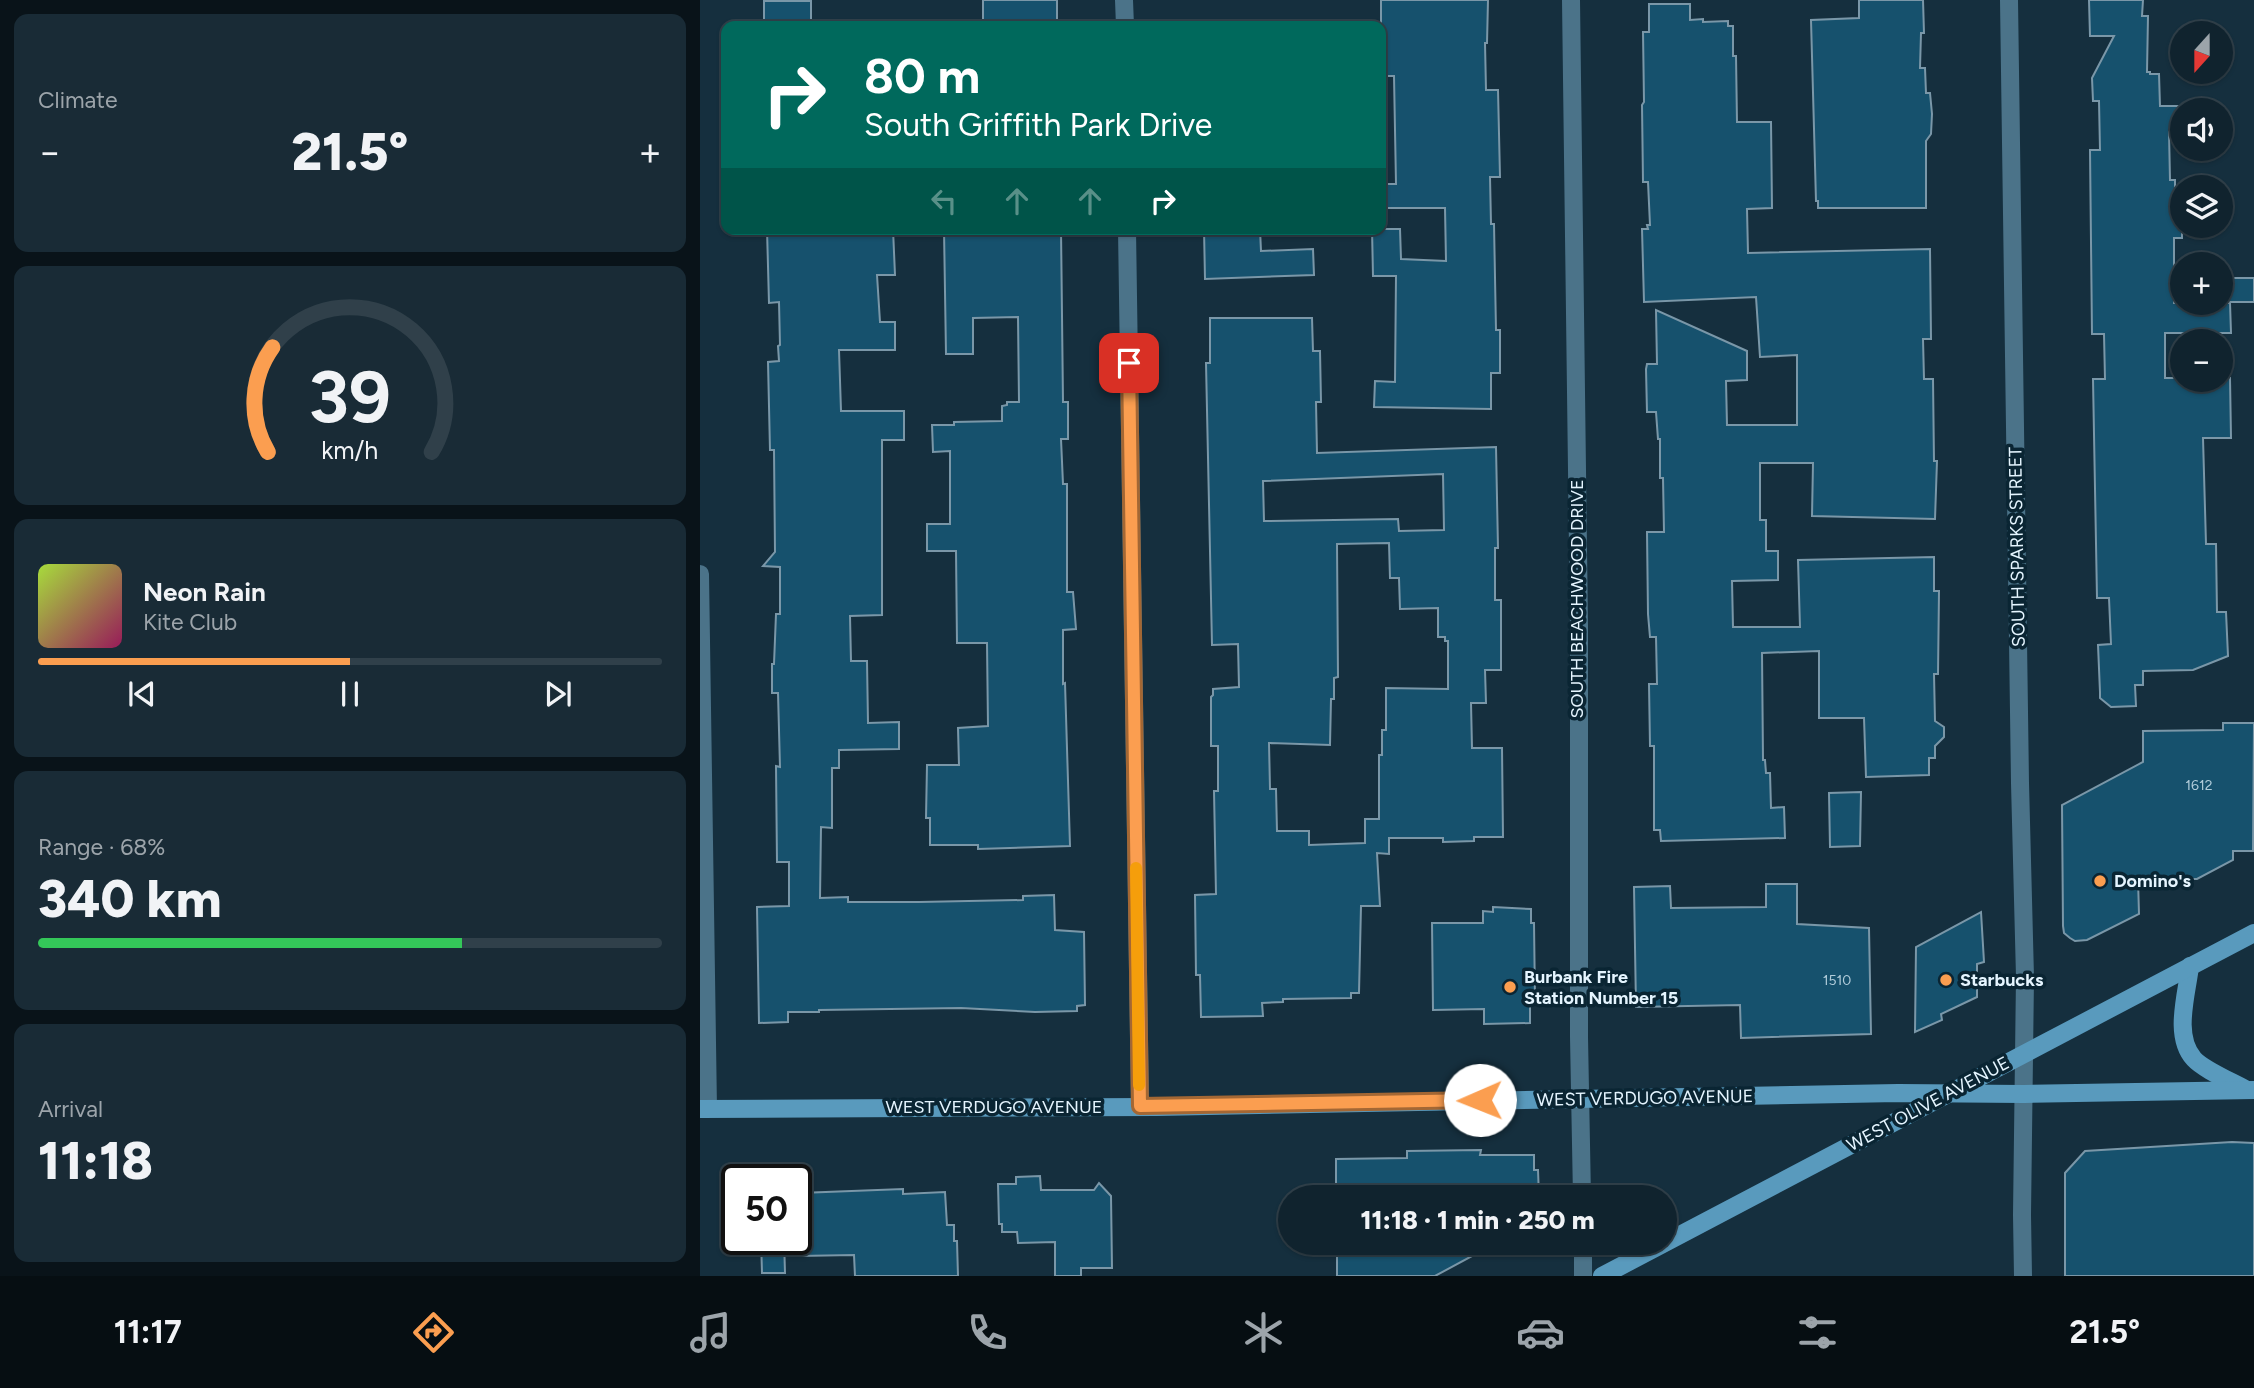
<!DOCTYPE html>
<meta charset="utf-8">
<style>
:root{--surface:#10232e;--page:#192b36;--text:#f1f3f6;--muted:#9ca4aa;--line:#30404a;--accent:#fb9e50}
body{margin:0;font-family:Figtree,sans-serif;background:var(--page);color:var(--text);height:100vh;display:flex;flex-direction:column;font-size:26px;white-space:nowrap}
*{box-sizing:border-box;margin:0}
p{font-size:23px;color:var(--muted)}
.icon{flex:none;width:38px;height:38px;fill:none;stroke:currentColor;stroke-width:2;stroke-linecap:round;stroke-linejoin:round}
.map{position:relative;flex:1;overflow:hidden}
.drawer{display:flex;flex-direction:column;gap:14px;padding:14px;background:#091319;width:700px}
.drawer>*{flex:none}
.banner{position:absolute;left:21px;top:21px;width:665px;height:214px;border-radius:14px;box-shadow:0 2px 5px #0004,0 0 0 2px var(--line);background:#00695c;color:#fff;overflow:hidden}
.needle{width:46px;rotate:201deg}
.fabs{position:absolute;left:1470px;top:21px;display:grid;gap:14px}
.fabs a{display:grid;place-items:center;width:63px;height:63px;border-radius:50%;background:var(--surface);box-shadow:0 2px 5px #0004,0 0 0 2px var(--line);font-size:35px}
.speed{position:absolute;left:21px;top:1164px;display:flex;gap:14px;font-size:35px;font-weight:700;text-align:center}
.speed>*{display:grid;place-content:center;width:91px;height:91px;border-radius:50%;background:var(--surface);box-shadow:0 2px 5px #0004,0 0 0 2px var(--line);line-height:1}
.speed .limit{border:4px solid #111;border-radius:10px;background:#fff;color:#111}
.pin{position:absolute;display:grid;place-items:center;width:60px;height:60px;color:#fff;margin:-30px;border-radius:14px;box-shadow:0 4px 10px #0006}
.me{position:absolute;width:77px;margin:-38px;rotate:269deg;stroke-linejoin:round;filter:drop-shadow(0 0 5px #0008)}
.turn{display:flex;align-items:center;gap:24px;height:147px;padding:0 28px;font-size:32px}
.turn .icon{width:91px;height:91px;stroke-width:2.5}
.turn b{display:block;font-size:49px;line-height:60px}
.lanes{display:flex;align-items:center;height:66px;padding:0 28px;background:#0003;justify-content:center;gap:35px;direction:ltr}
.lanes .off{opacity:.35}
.big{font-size:52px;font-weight:800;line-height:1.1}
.drawer .widget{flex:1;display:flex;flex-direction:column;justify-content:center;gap:10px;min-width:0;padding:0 24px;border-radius:14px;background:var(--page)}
.drawer .dial{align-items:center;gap:0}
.dial svg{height:182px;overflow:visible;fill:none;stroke:var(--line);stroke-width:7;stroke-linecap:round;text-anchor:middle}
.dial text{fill:var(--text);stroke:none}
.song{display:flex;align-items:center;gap:21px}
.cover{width:84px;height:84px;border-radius:10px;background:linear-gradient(135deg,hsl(80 70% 55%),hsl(330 70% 35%))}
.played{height:7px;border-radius:4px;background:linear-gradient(90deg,var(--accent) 50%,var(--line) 50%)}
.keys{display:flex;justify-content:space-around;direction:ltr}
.heat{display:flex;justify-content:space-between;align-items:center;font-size:38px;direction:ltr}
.charge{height:10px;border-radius:5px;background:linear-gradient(90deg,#34c759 68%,var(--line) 0)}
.trip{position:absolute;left:578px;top:1185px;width:399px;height:70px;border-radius:35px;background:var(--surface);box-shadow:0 2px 5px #0004,0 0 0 2px var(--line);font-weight:800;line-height:70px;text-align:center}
.dock{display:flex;height:112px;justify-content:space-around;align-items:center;background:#060e12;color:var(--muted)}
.dock .icon{width:49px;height:49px}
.dock .active{color:var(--accent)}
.dock b{font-size:32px;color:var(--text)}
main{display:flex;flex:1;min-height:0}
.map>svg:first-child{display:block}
.building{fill:#16516d;stroke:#7a97a8;stroke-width:2;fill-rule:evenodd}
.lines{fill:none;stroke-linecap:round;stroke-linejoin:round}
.street{stroke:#4b7389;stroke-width:18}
.secondary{stroke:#599abd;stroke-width:18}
.route-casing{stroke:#a36734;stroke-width:18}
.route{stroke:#fb9e50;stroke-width:12}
.slow{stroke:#f59e0b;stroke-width:12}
.poi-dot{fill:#fb9e50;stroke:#0a2533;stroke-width:2.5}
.labels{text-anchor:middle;stroke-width:7;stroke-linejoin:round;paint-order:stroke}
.number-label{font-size:14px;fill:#b1ccda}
.street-label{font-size:18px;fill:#e5f5ff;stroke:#0a2533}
.poi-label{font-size:18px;font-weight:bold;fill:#e5f5ff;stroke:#0a2533;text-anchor:start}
</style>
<main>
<section class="drawer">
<div class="widget"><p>Climate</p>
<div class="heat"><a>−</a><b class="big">21.5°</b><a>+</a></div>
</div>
<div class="widget dial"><svg viewBox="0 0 100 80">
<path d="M14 69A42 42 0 1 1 86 69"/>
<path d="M14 69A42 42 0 0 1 16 23" stroke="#fb9e50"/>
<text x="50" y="56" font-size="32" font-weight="700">39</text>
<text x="50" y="72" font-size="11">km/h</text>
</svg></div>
<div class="widget">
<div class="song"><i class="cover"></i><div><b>Neon Rain</b><p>Kite Club</p></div></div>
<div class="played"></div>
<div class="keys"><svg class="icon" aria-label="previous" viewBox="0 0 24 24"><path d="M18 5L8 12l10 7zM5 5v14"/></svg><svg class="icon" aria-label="pause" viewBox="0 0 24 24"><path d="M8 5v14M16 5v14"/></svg><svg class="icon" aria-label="next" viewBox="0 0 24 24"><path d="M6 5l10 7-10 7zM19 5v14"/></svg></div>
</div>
<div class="widget"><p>Range · 68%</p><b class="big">340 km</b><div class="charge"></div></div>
<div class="widget"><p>Arrival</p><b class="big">11:18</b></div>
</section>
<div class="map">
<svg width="1554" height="1276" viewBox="0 0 1554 1276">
<rect width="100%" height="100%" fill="#152f3e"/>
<!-- building -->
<g class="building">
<rect x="283" y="0" width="74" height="26"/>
<polygon points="681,0 788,0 787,43 785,43 786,90 798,90 800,177 790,177 791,224 794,224 796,330 800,330 800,373 791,373 791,409 674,407 675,381 695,382 696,276 673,276 672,229 700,229 701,259 746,261 745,208 684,208 684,184 696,184 694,76 681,76"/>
<polygon points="1159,0 1223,0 1224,33 1221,33 1220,68 1225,68 1226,93 1230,93 1232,114 1231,134 1226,141 1226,208 1118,208 1118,201 1116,201 1111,20 1159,18"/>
<polygon points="1389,0 1443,0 1442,16 1448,16 1447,72 1450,72 1450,74 1459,74 1460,106 1482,106 1482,132 1469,132 1470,180 1475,180 1475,211 1482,212 1482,238 1474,238 1474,303 1530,303 1531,333 1465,333 1465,378 1530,378 1531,438 1503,438 1506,544 1516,544 1517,612 1526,612 1528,656 1493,670 1443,671 1443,685 1435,685 1436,706 1411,707 1400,698 1400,692 1398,645 1411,644 1409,598 1397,598 1393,379 1405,379 1404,334 1392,334 1390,150 1400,150 1399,101 1393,101 1392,78 1414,36 1390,36"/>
<rect x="64" y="1" width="47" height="25"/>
<polygon points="949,4 990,4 990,20 1003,19 1003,22 1028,21 1028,26 1033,26 1033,56 1036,56 1037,122 1071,122 1072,208 1047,209 1048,253 1230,249 1231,339 1223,339 1224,379 1233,379 1234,461 1237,461 1235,519 1112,516 1113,463 1060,463 1060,520 1066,520 1066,551 1078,551 1078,580 1032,581 1033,627 1100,627 1098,560 1234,557 1234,591 1239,591 1238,674 1234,674 1235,721 1244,727 1244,737 1235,746 1235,758 1229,758 1229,775 1166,777 1164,718 1119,718 1119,651 1062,653 1063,760 1065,760 1066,773 1070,773 1071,808 1084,807 1085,838 961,841 960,830 954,830 954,746 950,746 949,684 957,684 956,637 950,637 948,614 947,532 964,532 963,478 960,478 960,439 958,439 956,412 947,412 946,369 947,364 957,364 956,310 1047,351 1047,380 1026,381 1027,425 1097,425 1097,355 1060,357 1056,297 944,302 942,229 948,229 947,225 950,225 948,182 943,182 942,105 944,102 943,32 949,32"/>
<polygon points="67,229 193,229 195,275 177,275 180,322 195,322 195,350 139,350 141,411 204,411 204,440 182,440 182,615 150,616 151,661 167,661 168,723 199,722 199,749 139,750 139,768 132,768 132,828 121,827 120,898 148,897 148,902 219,902 323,900 323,896 354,895 355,930 384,932 385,1005 377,1006 377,1011 335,1012 261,1008 119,1010 119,1012 88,1012 88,1022 59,1023 57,907 89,906 89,862 77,862 76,766 80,767 78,693 72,693 72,664 74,664 76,614 80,614 80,567 63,566 75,552 74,450 70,450 68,362 79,361 78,346 80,345 79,302 69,303"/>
<polygon points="244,229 361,229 363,402 368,402 368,439 361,439 363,484 367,484 367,592 373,592 376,629 363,630 363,684 365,683 370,846 278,849 278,845 230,845 230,818 226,818 227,765 259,765 258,728 288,726 287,643 257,643 256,551 227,551 227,524 250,524 250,451 233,452 232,425 254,425 254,422 302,421 302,406 307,405 307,402 319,402 318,317 273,318 273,354 246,354"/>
<polygon points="504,229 560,229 561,251 613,249 614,275 505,279"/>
<rect x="1521" y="278" width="33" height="24"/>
<path d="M510,318H612L613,351H620L621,402H616L617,453L796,447L798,548H795V600H801V670H785L786,703H771L772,748H802L803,837H774V841L743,842V838H689V854L677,853L680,906H661L659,993H651V998L583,999V1002L562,1003L563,1016L501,1017L500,975H496L495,895L516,894L514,791H518V746H511V697L513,695V689L539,687L538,644L512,645L506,363H510ZM743,474L744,530L699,531L698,519L564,521L563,481ZM689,543L690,578H699L700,609L738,608V637H745V641H748V689L686,688V730H682V755H679V819H665V843L609,845V831H577L576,789H570L569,743L630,745L631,699H634V678L638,677L637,544Z"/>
<polygon points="1523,723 1554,723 1553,851 1533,851 1533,860 1497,879 1438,879 1439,914 1387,940 1375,941 1370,938 1364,933 1363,926 1362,805 1443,762 1443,731 1523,730"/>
<polygon points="1161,792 1160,846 1130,847 1129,793"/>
<polygon points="1066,884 1097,884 1097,924 1169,928 1171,1034 1041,1038 1040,1005 936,1007 934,887 970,886 971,908 1066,907"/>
<polygon points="793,907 831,909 831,923 834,923 835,1000 830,1000 830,1023 784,1024 784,1009 733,1010 732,923 783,923 783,911 793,912"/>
<polygon points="1281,912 1284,962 1277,964 1277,997 1241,1014 1242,1020 1215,1032 1216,947"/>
<polygon points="1532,1142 1554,1143 1554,1276 1365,1276 1365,1173 1385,1151"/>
<polygon points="781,1150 780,1155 834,1155 834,1170 838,1170 839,1197 636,1197 636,1159 707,1158 707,1151"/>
<polygon points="340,1176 341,1190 394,1190 399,1183 411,1196 412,1268 381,1268 381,1276 355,1276 355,1242 318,1243 317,1232 302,1232 302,1224 299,1224 298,1184 316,1184 316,1177"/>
<polygon points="203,1189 203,1194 245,1192 247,1225 254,1225 254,1241 257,1241 258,1276 155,1276 154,1255 98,1256 97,1209 101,1209 100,1193"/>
<polygon points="61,1239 84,1239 85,1273 62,1273"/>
<polygon points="637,1242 798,1242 735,1276 637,1276"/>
</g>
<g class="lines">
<!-- street -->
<g class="street">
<polyline points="424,0 425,26"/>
<polyline points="871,0 879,627 879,1037 882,1197"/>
<polyline points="1309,0 1320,783 1325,977 1322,1215 1323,1276"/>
<polyline points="427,229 440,1106"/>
<polyline points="0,574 8,1109"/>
<polyline points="883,1242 883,1276"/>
</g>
<!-- secondary -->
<g class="secondary">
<path d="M1490,966C1487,994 1473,1036 1494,1059C1504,1070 1533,1082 1547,1090"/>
<polyline points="0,1109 457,1107 1198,1093 1324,1094 1554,1090"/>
<polyline points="902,1276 1554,933"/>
</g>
</g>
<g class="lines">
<!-- route casing -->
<g class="route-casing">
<polyline id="route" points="429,363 440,1106 780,1100"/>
</g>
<!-- route -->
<use href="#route" class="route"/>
<!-- slow -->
<polyline class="slow" points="436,868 439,1085"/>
</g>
<!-- markers -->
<g class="poi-dot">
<circle cx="1400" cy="881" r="7"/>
<circle cx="1246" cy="980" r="7"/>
<circle cx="810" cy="987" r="7"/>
</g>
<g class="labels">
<!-- number labels -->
<g class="number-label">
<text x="1499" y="790">1612</text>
<text x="1137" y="985">1510</text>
</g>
<!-- street labels -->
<g class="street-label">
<text transform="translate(1317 547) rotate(-91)" y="6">SOUTH SPARKS STREET</text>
<text transform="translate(877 599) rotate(-90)" y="6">SOUTH BEACHWOOD DRIVE</text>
<text transform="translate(945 1098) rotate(-1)" y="6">WEST VERDUGO AVENUE</text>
<text transform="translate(1228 1104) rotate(-28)" y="6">WEST OLIVE AVENUE</text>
<text x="294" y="1113">WEST VERDUGO AVENUE</text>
</g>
<!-- poi labels -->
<g class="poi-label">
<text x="1414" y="887">Domino's</text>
<text x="824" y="983">Burbank Fire<tspan x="824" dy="21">Station Number 15</tspan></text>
<text x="1260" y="986">Starbucks</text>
</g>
</g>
</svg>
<div class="fabs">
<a><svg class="needle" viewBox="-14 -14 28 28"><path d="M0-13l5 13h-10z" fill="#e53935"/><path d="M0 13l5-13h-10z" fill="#9ca4aa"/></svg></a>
<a><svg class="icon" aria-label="sound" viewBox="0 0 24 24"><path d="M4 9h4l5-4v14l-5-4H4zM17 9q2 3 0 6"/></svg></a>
<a><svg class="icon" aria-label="layers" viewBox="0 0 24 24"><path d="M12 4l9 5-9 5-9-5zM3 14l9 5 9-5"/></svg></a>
<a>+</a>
<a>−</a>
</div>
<div class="speed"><div class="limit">50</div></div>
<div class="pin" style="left:429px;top:363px;background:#d93025"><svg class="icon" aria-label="arrive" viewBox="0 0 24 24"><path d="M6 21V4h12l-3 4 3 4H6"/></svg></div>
<svg class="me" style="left:780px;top:1100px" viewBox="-20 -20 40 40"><circle r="19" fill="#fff"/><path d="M0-13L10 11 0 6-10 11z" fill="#fb9e50"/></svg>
<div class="trip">11:18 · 1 min · 250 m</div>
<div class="banner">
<div class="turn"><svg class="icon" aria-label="right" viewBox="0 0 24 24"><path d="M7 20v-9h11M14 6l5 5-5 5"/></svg><div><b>80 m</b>South Griffith Park Drive</div></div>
<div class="lanes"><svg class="icon off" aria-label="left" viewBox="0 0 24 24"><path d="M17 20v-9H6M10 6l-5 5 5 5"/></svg><svg class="icon off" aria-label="ahead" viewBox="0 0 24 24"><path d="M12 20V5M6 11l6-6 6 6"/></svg><svg class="icon off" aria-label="ahead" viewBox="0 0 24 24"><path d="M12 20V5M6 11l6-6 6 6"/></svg><svg class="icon" aria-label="right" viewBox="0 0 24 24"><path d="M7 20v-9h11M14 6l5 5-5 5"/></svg></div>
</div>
</div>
</main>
<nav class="dock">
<b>11:17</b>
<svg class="icon active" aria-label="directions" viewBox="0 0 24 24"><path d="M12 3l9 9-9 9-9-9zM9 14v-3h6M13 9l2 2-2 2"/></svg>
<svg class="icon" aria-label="music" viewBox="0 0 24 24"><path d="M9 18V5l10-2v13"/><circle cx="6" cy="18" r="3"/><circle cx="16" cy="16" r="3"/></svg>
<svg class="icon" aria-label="phone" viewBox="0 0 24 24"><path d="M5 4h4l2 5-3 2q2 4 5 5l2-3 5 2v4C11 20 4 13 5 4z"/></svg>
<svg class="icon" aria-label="climate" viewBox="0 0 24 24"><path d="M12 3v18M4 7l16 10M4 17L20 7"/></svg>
<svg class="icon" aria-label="car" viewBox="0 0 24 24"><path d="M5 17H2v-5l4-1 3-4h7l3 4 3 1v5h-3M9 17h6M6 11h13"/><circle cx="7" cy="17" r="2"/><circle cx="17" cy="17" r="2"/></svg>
<svg class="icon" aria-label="filters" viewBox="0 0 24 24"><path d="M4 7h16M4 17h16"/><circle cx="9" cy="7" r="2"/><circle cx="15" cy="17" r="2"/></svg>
<b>21.5°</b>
</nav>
